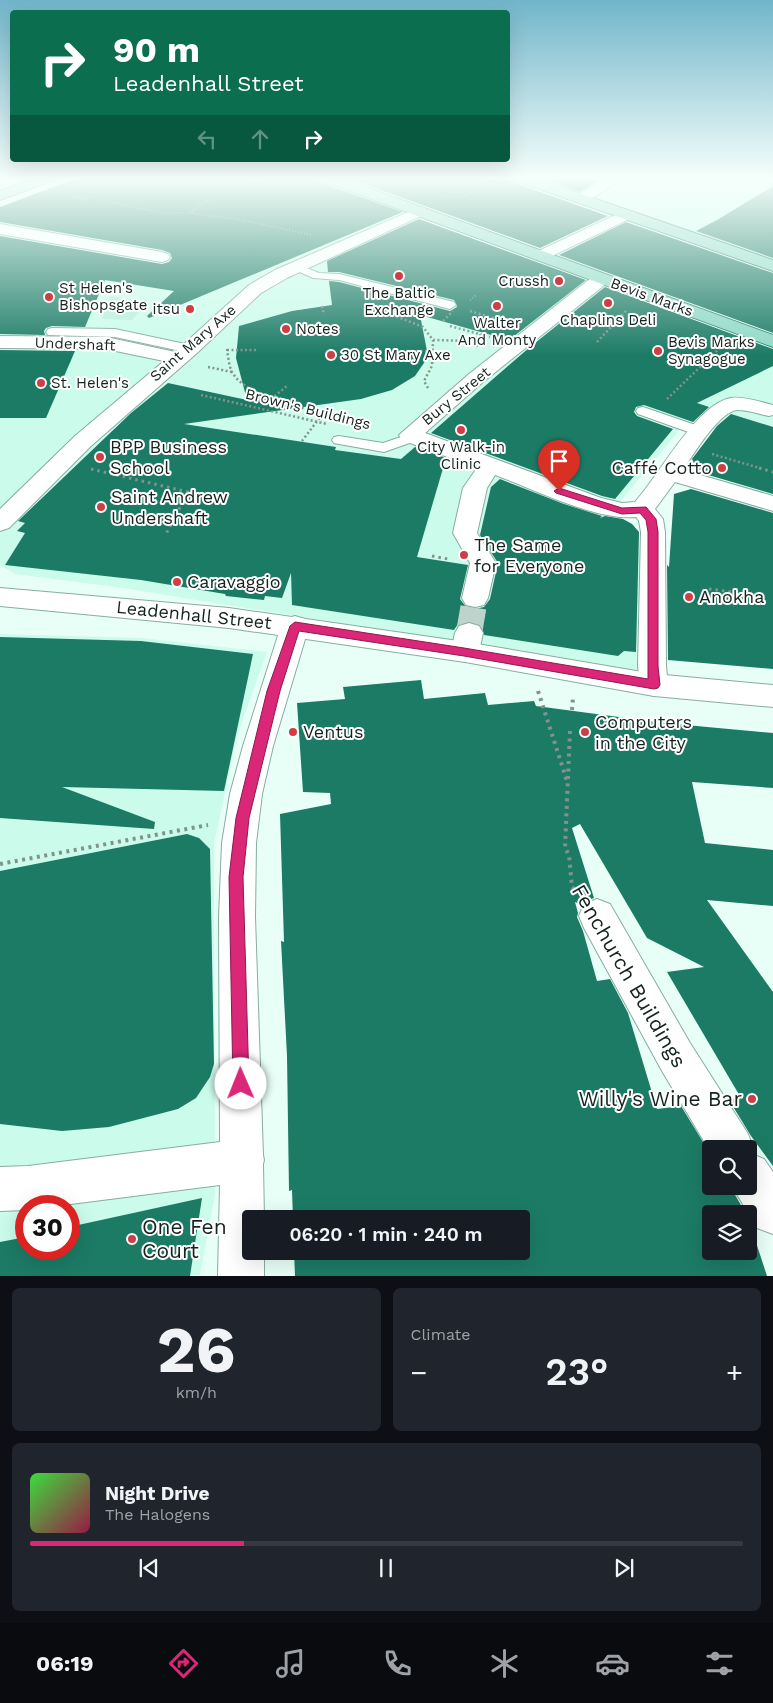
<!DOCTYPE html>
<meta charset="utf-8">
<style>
:root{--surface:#171b24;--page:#20242c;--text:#f1f3f6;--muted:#9ea1a6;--line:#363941;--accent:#db2777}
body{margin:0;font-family:"Work Sans",sans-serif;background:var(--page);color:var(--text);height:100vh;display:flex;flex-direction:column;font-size:19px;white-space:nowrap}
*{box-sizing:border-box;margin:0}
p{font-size:16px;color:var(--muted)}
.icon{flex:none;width:28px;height:28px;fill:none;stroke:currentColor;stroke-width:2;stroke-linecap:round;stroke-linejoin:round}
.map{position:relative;height:1276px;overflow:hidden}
.drawer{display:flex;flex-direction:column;gap:12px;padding:12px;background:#0d0f14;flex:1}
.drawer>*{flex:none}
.hud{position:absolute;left:10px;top:10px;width:500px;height:152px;border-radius:5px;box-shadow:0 5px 20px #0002;background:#0b6e4f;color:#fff;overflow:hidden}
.fabs{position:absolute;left:702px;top:1140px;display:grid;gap:10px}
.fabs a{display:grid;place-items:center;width:55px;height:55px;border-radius:5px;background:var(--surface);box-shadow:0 5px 20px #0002;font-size:25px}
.speed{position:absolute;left:15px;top:1195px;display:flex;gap:10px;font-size:25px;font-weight:700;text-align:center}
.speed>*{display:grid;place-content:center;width:65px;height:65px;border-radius:50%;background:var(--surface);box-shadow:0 5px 20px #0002;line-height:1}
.speed .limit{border:8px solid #d22;background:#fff;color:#111}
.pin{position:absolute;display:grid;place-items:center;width:42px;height:42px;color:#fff;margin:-51px -21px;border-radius:50% 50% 50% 0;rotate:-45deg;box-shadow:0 0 5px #0007}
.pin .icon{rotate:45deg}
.me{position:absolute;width:55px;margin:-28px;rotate:359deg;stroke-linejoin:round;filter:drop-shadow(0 0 4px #0008)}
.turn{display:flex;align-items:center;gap:18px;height:105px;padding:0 20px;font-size:22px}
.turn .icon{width:65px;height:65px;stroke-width:2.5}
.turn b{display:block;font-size:35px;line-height:42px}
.lanes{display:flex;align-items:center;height:48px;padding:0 20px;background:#0003;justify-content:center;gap:25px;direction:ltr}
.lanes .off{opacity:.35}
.big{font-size:38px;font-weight:600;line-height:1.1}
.drawer .widget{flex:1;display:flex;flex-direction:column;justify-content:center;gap:8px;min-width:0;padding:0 18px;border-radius:8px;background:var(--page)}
.drawer .dial{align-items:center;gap:0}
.dial b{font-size:65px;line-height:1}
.song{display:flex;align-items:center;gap:15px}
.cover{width:60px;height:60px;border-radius:8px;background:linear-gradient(135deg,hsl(120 70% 55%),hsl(340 70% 35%))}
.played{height:5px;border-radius:2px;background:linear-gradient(90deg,var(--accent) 30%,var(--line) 30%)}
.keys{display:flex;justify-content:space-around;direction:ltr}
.heat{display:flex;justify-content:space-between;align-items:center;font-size:28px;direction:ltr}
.drawer .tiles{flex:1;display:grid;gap:12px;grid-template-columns:1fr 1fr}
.widget:last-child{grid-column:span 2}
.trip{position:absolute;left:242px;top:1210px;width:288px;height:50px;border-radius:5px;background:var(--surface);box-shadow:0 5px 20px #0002;font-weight:600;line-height:50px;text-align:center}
.menu{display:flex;height:80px;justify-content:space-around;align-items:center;background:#090b0e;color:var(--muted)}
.menu .icon{width:35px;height:35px}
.menu .on{color:var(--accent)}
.menu b{font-size:22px;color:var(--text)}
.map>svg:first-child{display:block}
.built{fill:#cbfceb;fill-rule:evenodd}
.green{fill:#baf0de}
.building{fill:#1c7b65}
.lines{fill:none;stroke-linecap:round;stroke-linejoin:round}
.street-tunnel{stroke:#bed3cc;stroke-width:26;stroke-dasharray:26 12;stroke-linecap:butt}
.lane-casing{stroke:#87ada0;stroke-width:2}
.street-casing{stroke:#87ada0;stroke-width:2}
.secondary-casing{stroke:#87ada0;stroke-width:2}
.primary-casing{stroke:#348972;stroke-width:2}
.path-far3{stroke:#80938d;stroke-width:2;stroke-dasharray:1 2;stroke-linecap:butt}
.path-far2{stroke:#80938d;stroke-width:2.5;stroke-dasharray:2 2.5;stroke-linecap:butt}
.path-far1{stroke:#80938d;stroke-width:3;stroke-dasharray:2.5 4;stroke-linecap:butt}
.path{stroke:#80938d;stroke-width:4;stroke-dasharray:3 4.5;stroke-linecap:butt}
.lane{fill:#fff;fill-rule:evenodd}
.street{fill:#fff;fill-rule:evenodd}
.secondary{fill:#fff;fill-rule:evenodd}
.primary{fill:#8fd9c6;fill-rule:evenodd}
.path-bridge{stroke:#80938d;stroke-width:2.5;stroke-dasharray:2 2.5;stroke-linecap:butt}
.route{fill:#db2777;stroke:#8e194d}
.poi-dot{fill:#ce3e44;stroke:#fff;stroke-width:2}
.labels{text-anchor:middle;stroke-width:4;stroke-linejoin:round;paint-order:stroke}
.far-poi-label{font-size:15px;fill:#14231e;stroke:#fff;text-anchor:start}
.far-street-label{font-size:15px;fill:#14231e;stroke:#fff}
.poi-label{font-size:18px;fill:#14231e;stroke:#fff;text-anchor:start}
.street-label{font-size:18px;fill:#14231e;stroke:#fff}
.near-street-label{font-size:21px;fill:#14231e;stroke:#fff}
.near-poi-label{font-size:21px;fill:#14231e;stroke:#fff;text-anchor:end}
</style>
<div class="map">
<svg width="773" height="1276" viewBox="0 0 773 1276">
<rect width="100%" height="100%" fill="#e8fff7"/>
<!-- built -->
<g class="built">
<polygon points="80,177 342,198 718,329 735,340 773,352 773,496 691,469 721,432 687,421 610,514 631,522 646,543 639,672 123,588 15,574 0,565 0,207"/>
<polygon points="633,177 736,177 771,187 773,185 773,261 592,199"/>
<path d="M0,634L142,638L267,652L237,736L214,844L215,1194L200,1275L0,1276ZM26,1206H69V1249H26Z"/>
</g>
<!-- green -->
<polygon class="green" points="111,296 147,303 132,320 102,319"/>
<!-- building -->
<g class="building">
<polygon points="80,177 316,177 319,182 403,212 149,318 147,316 174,291 105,280 85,327 52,326 46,328 44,331 45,335 0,334 0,236 162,264 169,262 172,258 170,253 162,250 0,222 0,207"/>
<polygon points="345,177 509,177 512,182 608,216 540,248"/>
<polygon points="539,177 604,177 580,192"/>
<polygon points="773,186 773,258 696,231 717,220"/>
<polygon points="419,219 586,280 509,340 420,315 427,351 426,360 415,376 392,390 361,399 184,424 336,447 335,450 401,459 415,447 446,458 417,557 468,565 460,599 466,607 475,609 484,607 490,599 498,563 480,535 491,487 500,479 564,504 602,516 600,518 605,516 623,519 632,524 639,532 636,652 624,651 618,656 484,635 481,625 470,621 458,624 454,630 292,605 291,573 282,598 265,596 264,600 226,596 225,594 141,580 5,565 25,533 17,531 25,523 18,521 131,413 168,383 247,400 236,358 239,326 292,311 332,305 329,281 339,282 450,311 457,307 454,300 339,272 328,272 327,261"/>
<polygon points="626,222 773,273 773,333 559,255"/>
<polygon points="605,287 773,349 773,366 697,403 709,407 693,422 644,405 636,407 634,412 637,416 673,429 615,499 602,496 431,433 530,347"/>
<polygon points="0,350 75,351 46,418 0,418"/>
<polygon points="731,414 773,427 773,494 698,472 692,459 717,426"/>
<polygon points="691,489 773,513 773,669 668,660 667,565 669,567 674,494"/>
<polygon points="0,637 141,641 253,654 224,791 62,787 155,822 154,829 0,818"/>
<polygon points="421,680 424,699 485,693 488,705 534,701 536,706 664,723 773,733 773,788 692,782 705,843 773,850 773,906 707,900 773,992 773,1166 751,1136 729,1100 741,1098 667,972 704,967 647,938 580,824 572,828 594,898 583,902 582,905 575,902 578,913 577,917 583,931 597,981 610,979 628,1013 657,1109 681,1106 711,1155 711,1186 730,1186 746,1214 711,1214 711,1251 749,1251 749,1221 767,1276 295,1276 294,1251 521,1251 521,1219 293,1219 292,1190 289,1191 287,1056 281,941 284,942 280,814 331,804 330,793 303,792 297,703 345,699 343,687"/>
<polygon points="187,834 199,838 210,849 214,1064 210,1077 196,1098 178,1109 109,1127 62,1131 0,1124 0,871"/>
<polygon points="202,1198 190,1276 0,1276 0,1242 26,1237 26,1249 69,1249 69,1227"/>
</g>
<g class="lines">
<!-- street-tunnel -->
<polyline class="street-tunnel" points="469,633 475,598"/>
<!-- lane casing -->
<g class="lane-casing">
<g id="lane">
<polygon points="297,264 319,273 339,274 454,302 456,305 450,309 339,280 313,278 293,269 291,267"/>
<polygon points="52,328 115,329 190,345 196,349 190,353 115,337 48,335 46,332 48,329"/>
<polygon points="643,407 704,428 706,431 704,434 694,434 638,414 636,411 638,408"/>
<polygon points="413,433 418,434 420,437 418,440 384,452 339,444 334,443 332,440 334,437 339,436 383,443"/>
</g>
</g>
<!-- street casing -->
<g class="street-casing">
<g id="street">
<polygon points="608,177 626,177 586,202 576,202 574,199 576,196"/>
<polygon points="757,177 773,177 773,184 759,180"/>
<polygon points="420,207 425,208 427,211 425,214 287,278 261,293 197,353 91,446 9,528 0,531 0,509 75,436 164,361 106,349 0,348 0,336 106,337 175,352 249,285 275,270"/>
<polygon points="626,210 631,212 634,215 631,218 546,259 534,259 532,256 534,253"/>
<polygon points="0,224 162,252 168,254 170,257 168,260 162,262 0,234"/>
<path d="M601,274L607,275L609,279L607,283L483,382L425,433L601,498L622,503L635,502C659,476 696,404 731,398C744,396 760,402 773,405V415L769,416C759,414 748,410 738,410C720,410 693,455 683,470L773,496V511L675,482L655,509L663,519L665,532L666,666L668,685L664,693L654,696L644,693L640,685L638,666L641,532L639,521L636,517C596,521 534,489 495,475L487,488L477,533L496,563L488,598L484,605L475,607L466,605L462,598L470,563L453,533L463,488L477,468L402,440L399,435L469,374L595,275Z"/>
<polygon points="295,616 305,619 309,626 273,746 262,794 256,843 255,917 263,1155 264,1160 263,1164 264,1219 251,1219 251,1251 264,1251 264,1276 218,1276 220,1185 55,1206 26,1206 26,1210 0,1211 0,1167 28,1166 220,1142 219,917 222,843 230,794 243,746 281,626 285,619"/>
<polygon points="469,623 479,626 483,633 479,652 475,659 465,662 455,659 451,652 455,633 459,626"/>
<polygon points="597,899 610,904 690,1043 748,1134 754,1149 752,1154 764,1159 773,1172 773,1234 757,1228 732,1186 749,1186 749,1149 711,1149 711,1153 662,1071 584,928 579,916 584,904"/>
</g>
</g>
<!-- secondary casing -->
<g class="secondary-casing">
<polygon id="secondary" points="0,588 229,608 465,642 654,674 773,685 773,707 654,696 465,662 229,628 0,606"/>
</g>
<!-- primary casing -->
<g class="primary-casing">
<g id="primary">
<polygon points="36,177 56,177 54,180 0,200 0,191"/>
<polygon points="318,177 339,177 773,335 773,347 320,180"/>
<polygon points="511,177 532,177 773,260 773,271 513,180"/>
</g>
</g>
<!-- path-far3 -->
<g class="path-far3">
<polyline points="475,191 496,182"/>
<polyline points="65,192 163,213 190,213 242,220 312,235"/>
<polyline points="64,194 89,200"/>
<polyline points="443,197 475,183"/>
<polyline points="451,198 461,198 475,191 475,183 489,177"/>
<polyline points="190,213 200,204 264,177"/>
<polyline points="470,300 476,295"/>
</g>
<!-- path-far2 -->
<g class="path-far2">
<polyline points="322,306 324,315"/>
<polyline points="470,311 507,322"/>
<polyline points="388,313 423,327 433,340 472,341 478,347"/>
<polyline points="450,326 490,337"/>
<polyline points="472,341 482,334"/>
<polyline points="597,342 627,310"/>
<path d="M227,349C228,356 229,366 232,372C248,401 322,412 353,419"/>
<polyline points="227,350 256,350"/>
<polyline points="407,351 433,351"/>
<polyline points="208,367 232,372"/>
<polyline points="428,388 424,381 432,366 433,340"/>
<polyline points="201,395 327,424"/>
<polyline points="271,399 288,385"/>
<polyline points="667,399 722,346"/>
<polyline points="302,441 324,412"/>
<polyline points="712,454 763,469"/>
</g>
<!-- path-far1 -->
<g class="path-far1">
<polyline points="759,468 773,472"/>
<polyline points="91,469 188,492 166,534"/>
<polyline points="432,556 448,559"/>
<polyline points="709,589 758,595"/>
</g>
<!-- path -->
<g class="path">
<polyline points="538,691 567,781"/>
<polyline points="572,710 573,697"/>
<polyline points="570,731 565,848 569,855 572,887 575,890"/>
<polyline points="0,864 208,825"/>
</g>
<!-- lane -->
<use href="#lane" class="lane"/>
<!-- street -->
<use href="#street" class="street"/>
<!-- secondary -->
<use href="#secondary" class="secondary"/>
<!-- primary -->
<use href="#primary" class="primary"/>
<!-- path-bridge -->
<polyline class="path-bridge" points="443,321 453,311"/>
</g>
<!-- sky -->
<linearGradient id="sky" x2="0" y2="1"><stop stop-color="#71b5ca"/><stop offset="0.5" stop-color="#f5fffb"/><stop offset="1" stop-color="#f5fffb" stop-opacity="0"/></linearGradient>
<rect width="773" height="356" fill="url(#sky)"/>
<!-- route -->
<polygon class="route" points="559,488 622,508 646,507 656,519 658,532 658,666 660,685 658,688 654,689 464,656 299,631 280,691 249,818 243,877 249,1084 247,1090 241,1093 235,1090 233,1084 229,877 236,818 267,691 290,626 295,622 464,648 648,679 648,532 646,520 640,513 622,514 556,493 554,491"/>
<!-- markers -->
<g class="poi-dot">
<circle cx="399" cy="276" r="5"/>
<circle cx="559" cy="281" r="5"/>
<circle cx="49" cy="297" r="5"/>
<circle cx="608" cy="303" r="5"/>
<circle cx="497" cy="306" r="5"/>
<circle cx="190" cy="309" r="5"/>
<circle cx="286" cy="329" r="5"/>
<circle cx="658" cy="351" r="5"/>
<circle cx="331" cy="355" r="5"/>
<circle cx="41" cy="383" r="5"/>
<circle cx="461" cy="430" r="5"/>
<circle cx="100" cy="457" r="5"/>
<circle cx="722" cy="468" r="5"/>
<circle cx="101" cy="507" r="5"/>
<circle cx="464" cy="555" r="5"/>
<circle cx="177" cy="582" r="5"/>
<circle cx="689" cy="597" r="5"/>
<circle cx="293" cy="732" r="5"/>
<circle cx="585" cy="732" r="5"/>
<circle cx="752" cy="1099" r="5"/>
<circle cx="132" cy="1239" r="5"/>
</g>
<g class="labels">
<!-- far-poi labels -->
<g class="far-poi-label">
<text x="549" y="286" text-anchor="end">Crussh</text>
<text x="59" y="293">St Helen's<tspan x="59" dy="17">Bishopsgate</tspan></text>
<text x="399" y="298" text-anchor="middle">The Baltic<tspan x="399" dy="17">Exchange</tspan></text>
<text x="180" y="314" text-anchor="end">itsu</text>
<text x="608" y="325" text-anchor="middle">Chaplins Deli</text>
<text x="497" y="328" text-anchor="middle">Walter<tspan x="497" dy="17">And Monty</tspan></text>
<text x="296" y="334">Notes</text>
<text x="668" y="347">Bevis Marks<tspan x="668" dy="17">Synagogue</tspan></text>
<text x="341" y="360">30 St Mary Axe</text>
<text x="51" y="388">St. Helen's</text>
<text x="461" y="452" text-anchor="middle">City Walk-in<tspan x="461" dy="17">Clinic</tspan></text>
</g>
<!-- far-street labels -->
<g class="far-street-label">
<text transform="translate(652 297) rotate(20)" y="5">Bevis Marks</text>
<text transform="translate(193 343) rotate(-41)" y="5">Saint Mary Axe</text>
<text transform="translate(75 344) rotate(2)" y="5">Undershaft</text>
<text transform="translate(456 396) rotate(-39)" y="5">Bury Street</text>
<text transform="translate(308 409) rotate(14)" y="5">Brown's Buildings</text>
</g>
<!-- poi labels -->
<g class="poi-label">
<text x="110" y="453">BPP Business<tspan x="110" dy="21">School</tspan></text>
<text x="712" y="474" text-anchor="end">Caffé Cotto</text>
<text x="111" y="503">Saint Andrew<tspan x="111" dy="21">Undershaft</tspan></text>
<text x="474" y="551">The Same<tspan x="474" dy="21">for Everyone</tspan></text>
<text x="187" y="588">Caravaggio</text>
<text x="699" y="603">Anokha</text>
<text x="595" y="728">Computers<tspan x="595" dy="21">in the City</tspan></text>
<text x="303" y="738">Ventus</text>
</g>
<!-- street labels -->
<g class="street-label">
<text transform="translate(194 615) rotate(6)" y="6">Leadenhall Street</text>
</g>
<!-- near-street labels -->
<g class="near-street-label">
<text transform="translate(629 976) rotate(60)" y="7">Fenchurch Buildings</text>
</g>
<!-- near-poi labels -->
<g class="near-poi-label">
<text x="742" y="1106">Willy's Wine Bar</text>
<text x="142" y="1234" text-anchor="start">One Fen<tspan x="142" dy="24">Court</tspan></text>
</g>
</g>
</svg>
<div class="fabs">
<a><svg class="icon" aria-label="search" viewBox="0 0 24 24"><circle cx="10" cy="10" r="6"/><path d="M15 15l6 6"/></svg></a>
<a><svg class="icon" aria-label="layers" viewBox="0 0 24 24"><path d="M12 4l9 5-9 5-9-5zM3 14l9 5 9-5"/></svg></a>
</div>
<div class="speed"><div class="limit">30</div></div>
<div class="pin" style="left:559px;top:491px;background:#d93025"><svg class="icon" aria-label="arrive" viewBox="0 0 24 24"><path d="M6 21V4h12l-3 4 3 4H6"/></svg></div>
<svg class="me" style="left:241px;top:1084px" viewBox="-20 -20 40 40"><circle r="19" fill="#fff"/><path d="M0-13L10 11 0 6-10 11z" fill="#db2777"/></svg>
<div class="trip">06:20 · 1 min · 240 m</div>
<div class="hud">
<div class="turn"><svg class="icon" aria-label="right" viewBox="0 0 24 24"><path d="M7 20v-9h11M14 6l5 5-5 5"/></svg><div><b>90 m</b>Leadenhall Street</div></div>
<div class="lanes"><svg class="icon off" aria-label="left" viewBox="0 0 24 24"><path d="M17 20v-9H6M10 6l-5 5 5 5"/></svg><svg class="icon off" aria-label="ahead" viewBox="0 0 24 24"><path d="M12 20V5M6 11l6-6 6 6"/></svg><svg class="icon" aria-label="right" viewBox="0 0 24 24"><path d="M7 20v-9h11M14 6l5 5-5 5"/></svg></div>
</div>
</div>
<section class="drawer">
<div class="tiles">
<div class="widget dial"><b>26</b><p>km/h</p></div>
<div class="widget"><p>Climate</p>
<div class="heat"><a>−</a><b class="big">23°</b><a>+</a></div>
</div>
<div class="widget">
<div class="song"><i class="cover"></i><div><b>Night Drive</b><p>The Halogens</p></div></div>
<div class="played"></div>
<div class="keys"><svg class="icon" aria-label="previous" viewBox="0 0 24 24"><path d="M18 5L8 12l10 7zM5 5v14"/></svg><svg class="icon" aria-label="pause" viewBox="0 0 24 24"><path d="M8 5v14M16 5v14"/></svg><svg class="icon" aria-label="next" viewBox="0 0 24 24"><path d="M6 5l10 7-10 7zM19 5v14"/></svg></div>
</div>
</div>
</section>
<nav class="menu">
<b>06:19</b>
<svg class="icon on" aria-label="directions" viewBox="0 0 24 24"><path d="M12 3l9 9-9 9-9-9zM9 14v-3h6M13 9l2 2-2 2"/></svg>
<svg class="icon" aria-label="music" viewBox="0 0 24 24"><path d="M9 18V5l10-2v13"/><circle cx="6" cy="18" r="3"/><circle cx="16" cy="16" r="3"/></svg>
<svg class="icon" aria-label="phone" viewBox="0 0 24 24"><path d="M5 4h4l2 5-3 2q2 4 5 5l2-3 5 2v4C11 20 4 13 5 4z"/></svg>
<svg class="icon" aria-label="climate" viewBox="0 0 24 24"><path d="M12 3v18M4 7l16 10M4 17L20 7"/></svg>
<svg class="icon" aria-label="car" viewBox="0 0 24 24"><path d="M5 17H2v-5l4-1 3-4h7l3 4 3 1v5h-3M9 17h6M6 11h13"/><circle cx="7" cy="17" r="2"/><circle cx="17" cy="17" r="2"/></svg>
<svg class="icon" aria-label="filters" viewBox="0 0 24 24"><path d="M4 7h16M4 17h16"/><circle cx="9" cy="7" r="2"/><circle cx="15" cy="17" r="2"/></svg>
</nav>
